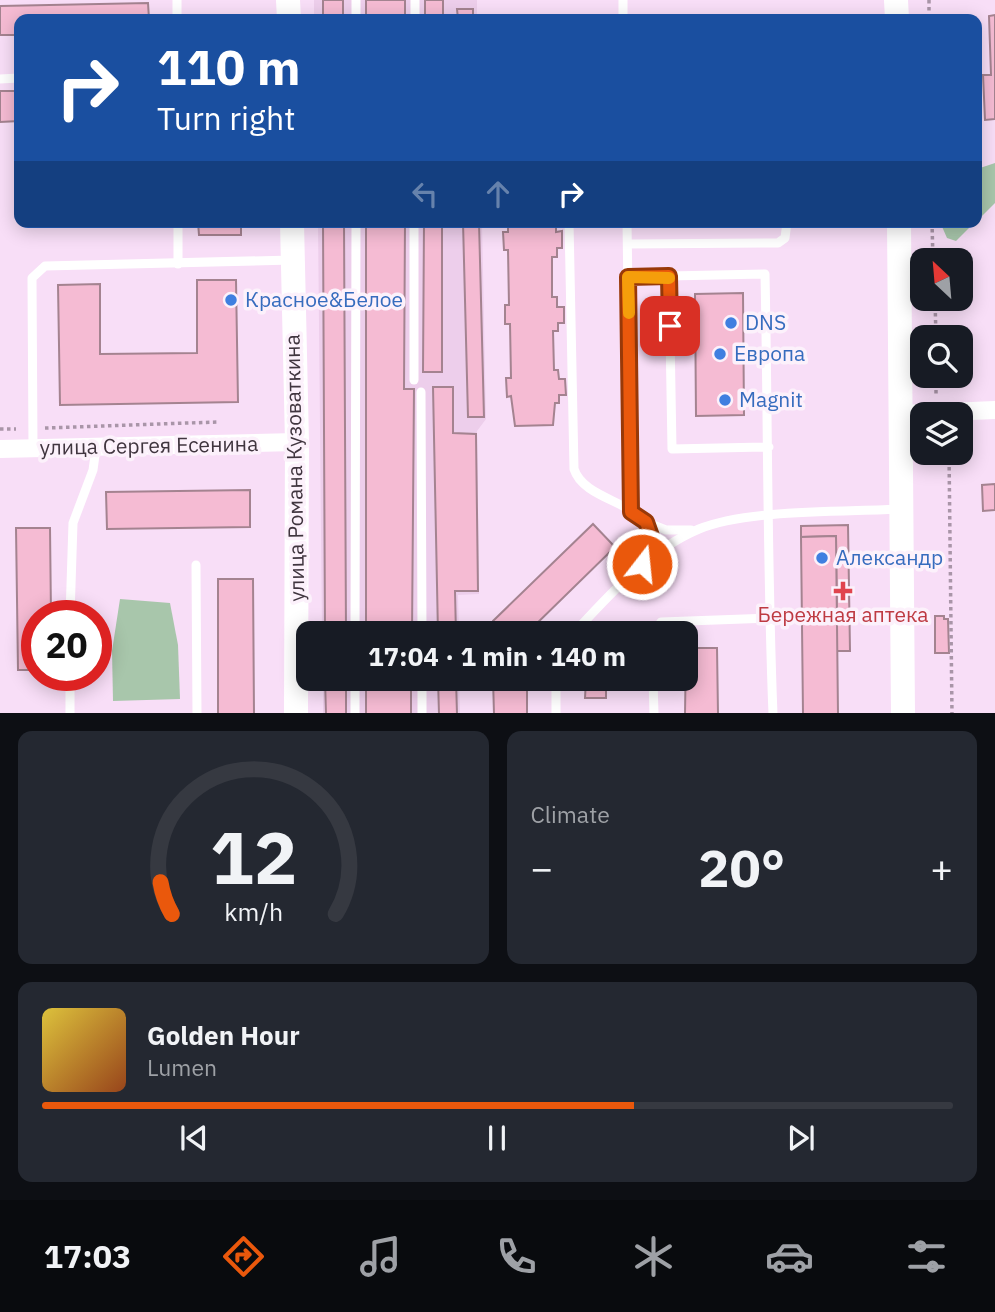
<!DOCTYPE html>
<meta charset="utf-8">
<style>
:root{--surface:#171b24;--page:#242831;--text:#f1f3f6;--muted:#9ea1a6;--line:#363941;--accent:#ea580c}
body{margin:0;font-family:"IBM Plex Sans",sans-serif;background:var(--page);color:var(--text);height:100vh;display:flex;flex-direction:column;font-size:26px;white-space:nowrap}
*{box-sizing:border-box;margin:0}
p{font-size:23px;color:var(--muted)}
.icon{flex:none;width:38px;height:38px;fill:none;stroke:currentColor;stroke-width:2;stroke-linecap:round;stroke-linejoin:round}
.map{position:relative;height:713px;overflow:hidden}
.details{display:flex;flex-direction:column;gap:18px;padding:18px;background:#0d0f14;flex:1}
.details>*{flex:none}
.banner{position:absolute;left:14px;top:14px;width:968px;height:214px;border-radius:14px;box-shadow:0 4px 18px #0003;background:#1a4fa0;color:#fff;overflow:hidden}
.needle{width:46px;rotate:334deg}
.fabs{position:absolute;left:910px;top:248px;display:grid;gap:14px}
.fabs a{display:grid;place-items:center;width:63px;height:63px;border-radius:14px;background:var(--surface);box-shadow:0 4px 18px #0003;font-size:35px}
.speed{position:absolute;left:21px;top:600px;display:flex;gap:14px;font-size:35px;font-weight:700;text-align:center}
.speed>*{display:grid;place-content:center;width:91px;height:91px;border-radius:50%;background:var(--surface);box-shadow:0 4px 18px #0003;line-height:1}
.speed .limit{border:10px solid #d22;background:#fff;color:#111}
.pin{position:absolute;display:grid;place-items:center;width:60px;height:60px;color:#fff;margin:-30px;border-radius:14px;box-shadow:0 4px 10px #0006}
.me{position:absolute;width:77px;margin:-38px;rotate:16deg;stroke-linejoin:round;filter:drop-shadow(0 0 5px #0008)}
.turn{display:flex;align-items:center;gap:24px;height:147px;padding:0 28px;font-size:32px}
.turn .icon{width:91px;height:91px;stroke-width:2.5}
.turn b{display:block;font-size:49px;line-height:60px}
.lanes{display:flex;align-items:center;height:66px;padding:0 28px;background:#0003;justify-content:center;gap:35px;direction:ltr}
.lanes .off{opacity:.35}
.big{font-size:52px;font-weight:800;line-height:1.1}
.details .card{flex:1;display:flex;flex-direction:column;justify-content:center;gap:10px;min-width:0;padding:0 24px;border-radius:14px;background:var(--page)}
.details .dial{align-items:center;gap:0}
.dial svg{height:182px;overflow:visible;fill:none;stroke:var(--line);stroke-width:7;stroke-linecap:round;text-anchor:middle}
.dial text{fill:var(--text);stroke:none}
.song{display:flex;align-items:center;gap:21px}
.cover{width:84px;height:84px;border-radius:10px;background:linear-gradient(135deg,hsl(50 70% 55%),hsl(20 70% 35%))}
.played{height:7px;border-radius:4px;background:linear-gradient(90deg,var(--accent) 65%,var(--line) 65%)}
.keys{display:flex;justify-content:space-around;direction:ltr}
.heat{display:flex;justify-content:space-between;align-items:center;font-size:38px;direction:ltr}
.details .tiles{flex:1;display:grid;gap:18px;grid-template-columns:1fr 1fr}
.card:last-child{grid-column:span 2}
.trip{position:absolute;left:296px;top:621px;width:402px;height:70px;border-radius:14px;background:var(--surface);box-shadow:0 4px 18px #0003;font-weight:800;line-height:70px;text-align:center}
.tabs{display:flex;height:112px;justify-content:space-around;align-items:center;background:#090b0e;color:var(--muted)}
.tabs .icon{width:49px;height:49px}
.tabs .on{color:var(--accent)}
.tabs b{font-size:32px;color:var(--text)}
.map>svg:first-child{display:block}
.built{fill:#edceeb}
.green{fill:#a8c6ab}
.building{fill:#f5bbd3;stroke:#a48390;stroke-width:2}
.lines{fill:none;stroke-linecap:round;stroke-linejoin:round}
.path{stroke:#a995a8;stroke-width:3.5;stroke-dasharray:3.5 3.5;stroke-linecap:butt}
.lane{stroke:#fff;stroke-width:9}
.street{stroke:#fff;stroke-width:18}
.secondary{stroke:#fff;stroke-width:24}
.route-casing{stroke:#983908;stroke-width:18}
.route{stroke:#ea580c;stroke-width:12}
.slow{stroke:#f59e0b;stroke-width:12}
.shop-dot{fill:#3f7fe0;stroke:#fcf1fb;stroke-width:2.5}
.health-dot{fill:#e0444e;stroke:#fcf1fb;stroke-width:2.5}
.labels{text-anchor:middle;stroke-width:7;stroke-linejoin:round;paint-order:stroke}
.shop-label{font-size:21px;fill:#366cbe;stroke:#fcf1fb;text-anchor:start}
.street-label{font-size:21px;fill:#40353f;stroke:#fcf1fb}
.health-label{font-size:21px;fill:#be3a42;stroke:#fcf1fb}
</style>
<div class="map">
<svg width="995" height="714" viewBox="0 0 995 714">
<rect width="100%" height="100%" fill="#f8def7"/>
<!-- built -->
<g class="built">
<rect x="314" y="0" width="163" height="19"/>
<polygon points="318,222 482,222 486,419 477,431 479,594 458,595 459,633 322,633"/>
<polygon points="323,679 459,679 460,713 323,713"/>
</g>
<!-- green -->
<g class="green">
<polygon points="995,163 995,203 977,221 977,175 980,168"/>
<polygon points="940,222 975,222 956,241 947,238"/>
<polygon points="120,599 170,603 178,645 180,699 113,701 112,651"/>
</g>
<!-- building -->
<g class="building">
<rect x="323" y="0" width="20" height="19"/>
<rect x="366" y="0" width="39" height="19"/>
<rect x="425" y="0" width="18" height="19"/>
<polygon points="148,3 149,19 19,19 19,35 0,35 0,6"/>
<polygon points="457,9 473,9 473,19 458,19"/>
<polygon points="995,15 995,119 985,120 983,75 991,75 989,16"/>
<polygon points="0,91 19,91 19,121 0,122"/>
<polygon points="198,222 241,222 241,235 199,235"/>
<polygon points="323,222 344,222 346,634 325,634"/>
<polygon points="366,222 405,222 404,389 414,389 412,634 366,634"/>
<polygon points="424,222 442,222 442,372 423,372"/>
<polygon points="463,222 479,222 484,417 468,417"/>
<polygon points="508,222 556,222 556,232 562,231 562,248 557,248 557,257 552,257 552,297 557,297 557,307 564,307 564,323 558,323 558,331 553,331 554,370 558,370 559,379 565,379 566,395 559,395 559,403 555,403 553,425 515,426 511,396 507,397 506,378 511,378 510,324 505,324 505,305 509,305 508,250 504,250 503,232 508,232"/>
<polygon points="197,280 236,280 238,402 60,405 58,285 100,284 100,354 197,353"/>
<polygon points="743,293 744,415 696,416 695,294"/>
<polygon points="433,387 453,387 453,433 476,434 478,591 455,591 456,634 438,634"/>
<polygon points="995,484 995,510 983,511 982,485"/>
<polygon points="250,490 250,527 107,529 106,492"/>
<polygon points="593,524 615,547 526,634 493,634 493,621"/>
<polygon points="848,525 850,651 837,651 836,536 801,537 801,526"/>
<polygon points="16,528 50,528 51,616 37,616 37,670 18,670"/>
<polygon points="836,536 838,714 803,714 801,537"/>
<polygon points="218,579 253,579 254,714 218,714"/>
<polygon points="935,616 944,616 944,619 948,619 949,653 935,653"/>
<polygon points="686,648 717,648 718,714 685,714"/>
<polygon points="325,679 346,679 346,714 326,714"/>
<rect x="366" y="679" width="45" height="35"/>
<polygon points="438,679 456,679 457,714 439,714"/>
<polygon points="493,679 527,679 527,714 494,714"/>
<polygon points="586,679 606,679 606,698 585,698"/>
</g>
<g class="lines">
<!-- path -->
<g class="path">
<polyline points="929,0 929,19"/>
<polyline points="932,222 933,261"/>
<polyline points="935,299 936,338"/>
<polyline points="936,376 936,396"/>
<polyline points="45,428 217,422"/>
<polyline points="0,429 16,429"/>
<polyline points="949,453 952,714"/>
</g>
<!-- lane -->
<g class="lane">
<polyline points="177,0 177,19"/>
<polyline points="356,0 356,19"/>
<polyline points="415,19 415,0"/>
<polyline points="623,19 623,0"/>
<polyline points="0,79 19,78"/>
<polyline points="178,222 178,264"/>
<path d="M569,222L574,469C585,503 649,501 652,539L642,564"/>
<polyline points="627,222 631,512"/>
<polyline points="628,244 778,243 785,238 787,222"/>
<polyline points="628,277 669,276"/>
<polyline points="414,380 414,222"/>
<polyline points="421,392 422,634"/>
<path d="M769,447L672,449L669,276L765,274C768,420 767,567 773,714"/>
<polyline points="33,448 32,278 45,266 292,260"/>
<polyline points="648,523 666,530 691,530"/>
<polyline points="196,565 197,714"/>
<polyline points="70,616 73,523 93,470 96,448"/>
<polyline points="355,634 356,222"/>
<path d="M573,634C610,594 649,550 699,529C747,509 846,512 900,509"/>
<polyline points="653,634 661,622 769,618"/>
<polyline points="70,676 70,714"/>
<polyline points="355,679 355,714"/>
<polyline points="422,679 422,714"/>
<polyline points="653,679 654,714"/>
<polyline points="556,714 556,679"/>
</g>
<!-- street -->
<g class="street">
<polyline points="900,414 995,410"/>
<polyline points="0,449 297,442"/>
</g>
<!-- secondary -->
<g class="secondary">
<polyline points="288,0 289,19"/>
<polyline points="896,0 897,19"/>
<polyline points="292,222 297,442 296,714"/>
<polyline points="899,222 903,714"/>
</g>
</g>
<g class="lines">
<!-- route casing -->
<g class="route-casing">
<polyline id="route" points="642,564 652,539 646,522 631,512 628,277 669,276 670,326"/>
</g>
<!-- route -->
<use href="#route" class="route"/>
<!-- slow -->
<polyline class="slow" points="629,313 628,277 669,278"/>
</g>
<!-- markers -->
<g class="shop-dot">
<circle cx="231" cy="300" r="7"/>
<circle cx="731" cy="323" r="7"/>
<circle cx="720" cy="354" r="7"/>
<circle cx="725" cy="400" r="7"/>
<circle cx="822" cy="558" r="7"/>
</g>
<path class="health-dot" d="M839.5 580.5h7v7h7v7h-7v7h-7v-7h-7v-7h7z"/>
<g class="labels">
<!-- shop labels -->
<g class="shop-label">
<text x="245" y="307">Красное&amp;Белое</text>
<text x="745" y="330">DNS</text>
<text x="734" y="361">Европа</text>
<text x="739" y="407">Magnit</text>
<text x="836" y="565">Александр</text>
</g>
<!-- street labels -->
<g class="street-label">
<text transform="translate(149 446) rotate(-1)" y="7">улица Сергея Есенина</text>
<text transform="translate(295 468) rotate(-91)" y="7">улица Романа Кузоваткина</text>
</g>
<!-- health labels -->
<g class="health-label">
<text x="843" y="622">Бережная аптека</text>
</g>
</g>
</svg>
<div class="fabs">
<a><svg class="needle" viewBox="-14 -14 28 28"><path d="M0-13l5 13h-10z" fill="#e53935"/><path d="M0 13l5-13h-10z" fill="#9ea1a6"/></svg></a>
<a><svg class="icon" aria-label="search" viewBox="0 0 24 24"><circle cx="10" cy="10" r="6"/><path d="M15 15l6 6"/></svg></a>
<a><svg class="icon" aria-label="layers" viewBox="0 0 24 24"><path d="M12 4l9 5-9 5-9-5zM3 14l9 5 9-5"/></svg></a>
</div>
<div class="speed"><div class="limit">20</div></div>
<div class="pin" style="left:670px;top:326px;background:#d93025"><svg class="icon" aria-label="arrive" viewBox="0 0 24 24"><path d="M6 21V4h12l-3 4 3 4H6"/></svg></div>
<svg class="me" style="left:642px;top:564px" viewBox="-20 -20 40 40"><circle r="17" fill="#ea580c" stroke="#fff" stroke-width="3"/><path d="M0-11L8 9 0 5-8 9z" fill="#fff"/></svg>
<div class="trip">17:04 · 1 min · 140 m</div>
<div class="banner">
<div class="turn"><svg class="icon" aria-label="right" viewBox="0 0 24 24"><path d="M7 20v-9h11M14 6l5 5-5 5"/></svg><div><b>110 m</b>Turn right</div></div>
<div class="lanes"><svg class="icon off" aria-label="left" viewBox="0 0 24 24"><path d="M17 20v-9H6M10 6l-5 5 5 5"/></svg><svg class="icon off" aria-label="ahead" viewBox="0 0 24 24"><path d="M12 20V5M6 11l6-6 6 6"/></svg><svg class="icon" aria-label="right" viewBox="0 0 24 24"><path d="M7 20v-9h11M14 6l5 5-5 5"/></svg></div>
</div>
</div>
<section class="details">
<div class="tiles">
<div class="card dial"><svg viewBox="0 0 100 80">
<path d="M14 69A42 42 0 1 1 86 69"/>
<path d="M14 69A42 42 0 0 1 9 55" stroke="#ea580c"/>
<text x="50" y="56" font-size="32" font-weight="700">12</text>
<text x="50" y="72" font-size="11">km/h</text>
</svg></div>
<div class="card"><p>Climate</p>
<div class="heat"><a>−</a><b class="big">20°</b><a>+</a></div>
</div>
<div class="card">
<div class="song"><i class="cover"></i><div><b>Golden Hour</b><p>Lumen</p></div></div>
<div class="played"></div>
<div class="keys"><svg class="icon" aria-label="previous" viewBox="0 0 24 24"><path d="M18 5L8 12l10 7zM5 5v14"/></svg><svg class="icon" aria-label="pause" viewBox="0 0 24 24"><path d="M8 5v14M16 5v14"/></svg><svg class="icon" aria-label="next" viewBox="0 0 24 24"><path d="M6 5l10 7-10 7zM19 5v14"/></svg></div>
</div>
</div>
</section>
<nav class="tabs">
<b>17:03</b>
<svg class="icon on" aria-label="directions" viewBox="0 0 24 24"><path d="M12 3l9 9-9 9-9-9zM9 14v-3h6M13 9l2 2-2 2"/></svg>
<svg class="icon" aria-label="music" viewBox="0 0 24 24"><path d="M9 18V5l10-2v13"/><circle cx="6" cy="18" r="3"/><circle cx="16" cy="16" r="3"/></svg>
<svg class="icon" aria-label="phone" viewBox="0 0 24 24"><path d="M5 4h4l2 5-3 2q2 4 5 5l2-3 5 2v4C11 20 4 13 5 4z"/></svg>
<svg class="icon" aria-label="climate" viewBox="0 0 24 24"><path d="M12 3v18M4 7l16 10M4 17L20 7"/></svg>
<svg class="icon" aria-label="car" viewBox="0 0 24 24"><path d="M5 17H2v-5l4-1 3-4h7l3 4 3 1v5h-3M9 17h6M6 11h13"/><circle cx="7" cy="17" r="2"/><circle cx="17" cy="17" r="2"/></svg>
<svg class="icon" aria-label="filters" viewBox="0 0 24 24"><path d="M4 7h16M4 17h16"/><circle cx="9" cy="7" r="2"/><circle cx="15" cy="17" r="2"/></svg>
</nav>
